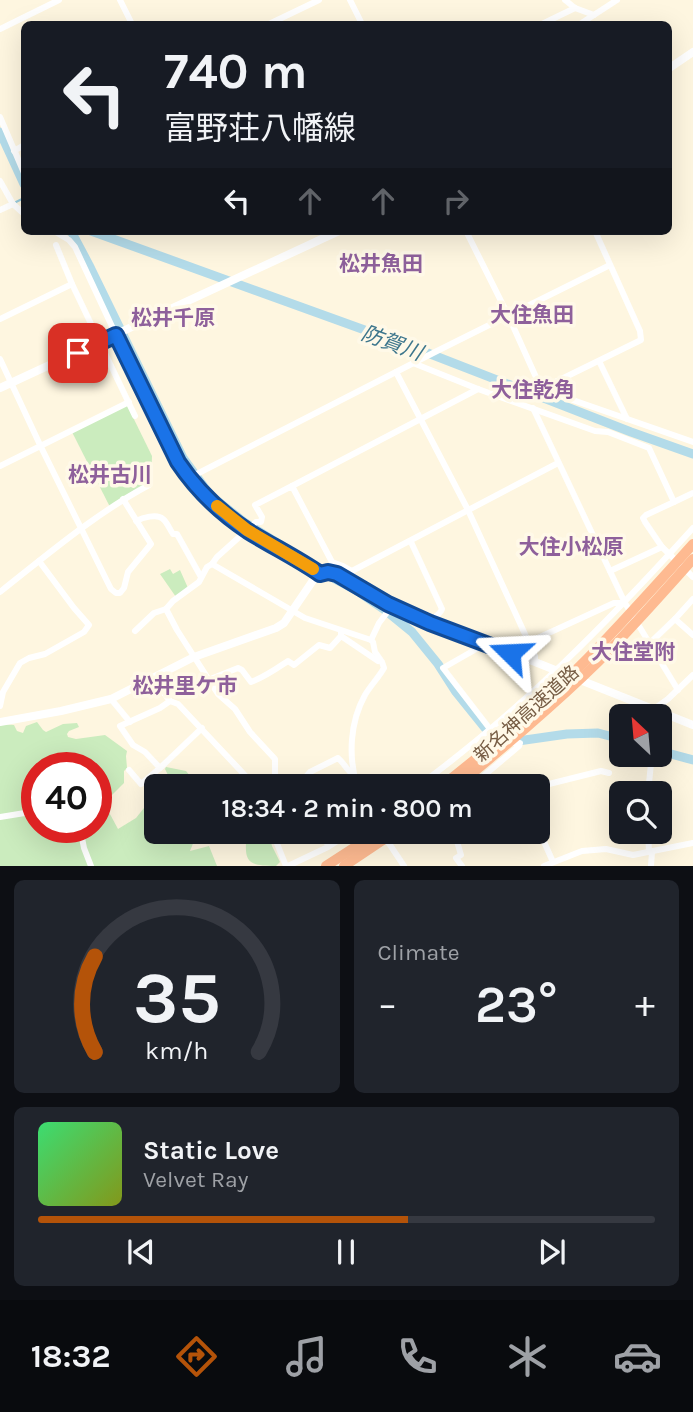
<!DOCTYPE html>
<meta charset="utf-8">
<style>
:root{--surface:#171b24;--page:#20242c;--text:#f1f3f6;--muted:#9ea1a6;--line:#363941;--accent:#b45309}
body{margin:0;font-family:Karla,"Noto Sans JP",sans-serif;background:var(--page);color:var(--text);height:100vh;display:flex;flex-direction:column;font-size:26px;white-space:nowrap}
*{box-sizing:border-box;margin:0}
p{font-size:23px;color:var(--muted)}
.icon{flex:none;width:38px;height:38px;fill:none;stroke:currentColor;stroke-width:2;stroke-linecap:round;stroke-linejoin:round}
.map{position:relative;height:866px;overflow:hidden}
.drawer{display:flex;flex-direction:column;gap:14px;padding:14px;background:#0d0f14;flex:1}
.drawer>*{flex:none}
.guide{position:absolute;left:21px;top:21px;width:651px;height:214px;border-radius:10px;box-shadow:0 7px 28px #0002;background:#171b24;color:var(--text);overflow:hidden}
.needle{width:46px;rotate:334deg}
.fabs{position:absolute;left:609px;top:704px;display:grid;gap:14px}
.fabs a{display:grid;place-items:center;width:63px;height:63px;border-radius:10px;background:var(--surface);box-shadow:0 7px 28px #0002;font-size:35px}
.speed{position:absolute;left:21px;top:752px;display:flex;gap:14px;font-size:35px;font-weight:700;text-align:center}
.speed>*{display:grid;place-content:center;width:91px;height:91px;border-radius:50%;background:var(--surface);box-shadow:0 7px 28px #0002;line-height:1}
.speed .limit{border:10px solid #d22;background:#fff;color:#111}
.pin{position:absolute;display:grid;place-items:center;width:60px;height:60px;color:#fff;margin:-30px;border-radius:14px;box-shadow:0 4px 10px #0006}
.me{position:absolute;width:77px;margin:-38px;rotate:291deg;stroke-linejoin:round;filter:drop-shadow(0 0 5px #0008)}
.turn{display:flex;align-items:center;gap:24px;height:147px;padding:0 28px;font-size:32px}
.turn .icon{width:91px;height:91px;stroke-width:2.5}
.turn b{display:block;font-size:49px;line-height:60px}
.lanes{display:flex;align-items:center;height:66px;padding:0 28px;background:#0003;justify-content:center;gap:35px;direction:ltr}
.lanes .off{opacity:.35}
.big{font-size:52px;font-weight:600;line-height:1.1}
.drawer .card{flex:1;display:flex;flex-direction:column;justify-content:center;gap:10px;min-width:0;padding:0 24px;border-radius:10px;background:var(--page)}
.drawer .dial{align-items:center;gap:0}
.dial svg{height:182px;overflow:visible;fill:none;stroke:var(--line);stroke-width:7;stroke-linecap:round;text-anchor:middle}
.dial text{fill:var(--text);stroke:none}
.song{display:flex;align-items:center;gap:21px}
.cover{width:84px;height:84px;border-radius:10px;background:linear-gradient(135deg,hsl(140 70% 55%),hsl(70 70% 35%))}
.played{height:7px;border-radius:4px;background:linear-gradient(90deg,var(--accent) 60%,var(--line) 60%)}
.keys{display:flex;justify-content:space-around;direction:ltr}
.heat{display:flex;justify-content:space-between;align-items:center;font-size:38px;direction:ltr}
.drawer .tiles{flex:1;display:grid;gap:14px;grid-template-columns:1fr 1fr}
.card:last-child{grid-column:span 2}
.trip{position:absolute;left:144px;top:774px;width:406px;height:70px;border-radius:10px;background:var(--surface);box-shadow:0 7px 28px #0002;font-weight:600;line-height:70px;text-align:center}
.tabs{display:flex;height:112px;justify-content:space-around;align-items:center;background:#090b0e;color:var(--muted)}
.tabs .icon{width:49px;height:49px}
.tabs .selected{color:var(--accent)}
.tabs b{font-size:32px;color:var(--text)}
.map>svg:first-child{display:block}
.green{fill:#cbecbe;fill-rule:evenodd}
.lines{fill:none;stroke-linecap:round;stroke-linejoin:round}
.stream{stroke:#99cadc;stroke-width:2}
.river{stroke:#b3dbe9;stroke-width:9}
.street{stroke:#fff;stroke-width:6}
.secondary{stroke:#fff;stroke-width:8}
.highway{stroke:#feba91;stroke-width:10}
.route-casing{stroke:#114b97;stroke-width:18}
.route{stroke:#1a73e8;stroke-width:12}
.slow{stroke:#f59e0b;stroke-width:12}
.labels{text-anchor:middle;stroke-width:7;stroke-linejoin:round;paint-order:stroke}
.street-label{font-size:19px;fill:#775d45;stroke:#fff9e8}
.neighbourhood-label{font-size:21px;font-weight:bold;fill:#8e609b;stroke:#fff9e8}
.water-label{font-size:21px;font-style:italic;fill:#3d768c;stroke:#fff9e8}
</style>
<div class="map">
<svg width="693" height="866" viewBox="0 0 693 866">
<rect width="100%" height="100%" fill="#fef6e0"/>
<!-- green -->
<g class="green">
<polygon points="127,405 152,456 151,485 110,507 72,432"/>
<polygon points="170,569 173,574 180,570 188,588 176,597 160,574"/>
<path d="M37,722L43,730L46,732L63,724L77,723L79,727L69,731L67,734L68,737L76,739L105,735L127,751L126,756L127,768L124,771V783L104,803L118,829L136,818L156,793V831H198L190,851L209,846L217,866H0V724L14,725L17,731L23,733L26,726ZM37,768H96V828H37Z"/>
<polygon points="166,767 186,771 198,786 163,786 170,779 165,769"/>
<path d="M247,831H268L272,846L280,862L276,866C245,866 244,861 247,831Z"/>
</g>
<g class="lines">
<!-- stream -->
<polyline class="stream" points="16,202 24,198"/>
<!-- river -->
<g class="river">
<polyline points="0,132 24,184"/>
<polyline points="71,231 89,265 183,458 210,495 244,522 335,579 356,590 385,610 412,632 438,664 456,692 485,728 495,736 503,740 518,741 567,734 598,733 621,739"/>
<polyline points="91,231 420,350 631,432 693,454"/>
<polyline points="660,751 693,760"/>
</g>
<!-- street -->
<g class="street">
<polyline points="120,0 132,24"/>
<polyline points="350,0 362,24"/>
<polyline points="565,0 575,8 594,15"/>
<polyline points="269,24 319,0"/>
<polyline points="542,24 575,8"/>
<polyline points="580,24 617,0"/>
<polyline points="0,29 59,0"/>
<polyline points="0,117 24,173"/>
<polyline points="14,151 24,145"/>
<polyline points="0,181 13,204 24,214"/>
<polyline points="0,210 13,204"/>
<path d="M54,231L69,240L75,247L116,335L178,462C196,489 221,513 248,531C272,546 297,558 320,574"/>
<polyline points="466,231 508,315 540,386 538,389"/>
<polyline points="56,245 72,284 135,416"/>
<polyline points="0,319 72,284"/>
<polyline points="0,359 41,447 106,579 111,589 116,593 120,593 124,588 128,572 151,544 123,499"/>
<polyline points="599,361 627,419"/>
<polyline points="413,363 478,389 595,431 608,432 649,448 674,502 693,493"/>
<polyline points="396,372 468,510 535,656 535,662"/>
<polyline points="541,387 547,391 693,442"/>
<polyline points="543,388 641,340 640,331 595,231"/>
<polyline points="533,408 625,603 678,690"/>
<polyline points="0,466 129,402"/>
<polyline points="189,478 437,351 610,265"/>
<polyline points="292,486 478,389"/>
<path d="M136,521C142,518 157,513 163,519C167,522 170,530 173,534H177L201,577"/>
<path d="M411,542L442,609C440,615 433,617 430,623"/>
<polyline points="662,547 693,577"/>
<polyline points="212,564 305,618 371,640 379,623 392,606"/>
<polyline points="610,571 662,547 645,522 643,518 646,515 674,502"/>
<polyline points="347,580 352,571 558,463"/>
<path d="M0,592C48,554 95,514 149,485"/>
<polyline points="693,599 675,619 693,635"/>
<polyline points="166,609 177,630 218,694 235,709 250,732 275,759 275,774 280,786"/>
<polyline points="135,631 154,613 166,609 173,601 199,582 207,567 212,564 217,557 256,522 261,522 262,517 255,505 292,486 332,562 343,566 352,571"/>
<polyline points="341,636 378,661"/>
<polyline points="529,642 614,603 625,603"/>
<polyline points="650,643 675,619"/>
<polyline points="485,644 443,668 490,729"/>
<polyline points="153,679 170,701 178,704 255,786"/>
<path d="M208,680L238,668L242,670L251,682C265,677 276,669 288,661L294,665L319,645L330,648L341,636V631"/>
<polyline points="111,699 130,722"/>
<polyline points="0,706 3,692 20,663 29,658 45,654 84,632 89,625 74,608 39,561"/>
<polyline points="654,709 668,699 693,675"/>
<polyline points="160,768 145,752 133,745 120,726 160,708 170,701"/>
<polyline points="129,770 141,784 160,768 202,728"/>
<path d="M298,786L310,772L338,758C345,764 347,771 354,775"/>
<path d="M357,786C348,756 350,722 365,695C371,685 379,677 384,668L382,662L375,652L373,642L371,640"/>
<path d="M418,786C521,711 608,622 693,528"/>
<polyline points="469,786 474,784 519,746 520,743 508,743"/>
<polyline points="537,787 601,771 609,773"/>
<polyline points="648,793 652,754"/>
<polyline points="0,817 37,811"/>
<polyline points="537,826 553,862"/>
<polyline points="80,828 84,848 91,866"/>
<polyline points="272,831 286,866"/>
<polyline points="323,831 326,842"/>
<polyline points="452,831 456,838 461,855 456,858 462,866"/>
<polyline points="648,831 649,852"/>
<polyline points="384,836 404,866"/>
<polyline points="288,866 328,847 353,831"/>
<polyline points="544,866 582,851 606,849 633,855 693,843"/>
<polyline points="651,866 652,852"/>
</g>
<!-- secondary -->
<g class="secondary">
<polyline points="668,69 693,52"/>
<polyline points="0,388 339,231"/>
<polyline points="0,722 61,711 111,699 194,657 276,628 284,623 316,576 328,572 337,574 388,604 430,623 535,662 693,725"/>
</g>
<!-- highway -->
<g class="highway">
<path d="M442,786C492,746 542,705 587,659C623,622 658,583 693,544"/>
<path d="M457,786C505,746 553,706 598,662C631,629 662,594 693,559"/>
<polyline points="326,866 380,831"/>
<polyline points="344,866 396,831"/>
</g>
</g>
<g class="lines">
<!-- route casing -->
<g class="route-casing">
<path id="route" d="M78,353L116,335L178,462C196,489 221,513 248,531C272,546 297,558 320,574L328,572L337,574L388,604L430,623L510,653"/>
</g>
<!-- route -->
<use href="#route" class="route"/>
<!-- slow -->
<polyline class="slow" points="217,506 247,530 313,569"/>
</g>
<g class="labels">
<!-- street labels -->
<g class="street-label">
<text transform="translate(526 713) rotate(-42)" y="7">新名神高速道路</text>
</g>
<!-- neighbourhood labels -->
<g class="neighbourhood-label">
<text x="381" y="271">松井魚田</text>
<text x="532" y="322">大住魚田</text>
<text x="173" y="325">松井千原</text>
<text x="533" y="397">大住乾角</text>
<text x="110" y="482">松井古川</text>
<text x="571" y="554">大住小松原</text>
<text x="633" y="659">大住堂附</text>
<text x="185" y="693">松井里ケ市</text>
</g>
<!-- water labels -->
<g class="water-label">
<text transform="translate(392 343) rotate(20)" y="7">防賀川</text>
</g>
</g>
</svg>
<div class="fabs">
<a><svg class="needle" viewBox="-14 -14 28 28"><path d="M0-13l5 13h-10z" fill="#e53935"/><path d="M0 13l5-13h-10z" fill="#9ea1a6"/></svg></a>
<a><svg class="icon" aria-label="search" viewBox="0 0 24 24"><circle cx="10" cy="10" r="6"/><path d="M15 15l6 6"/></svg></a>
</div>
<div class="speed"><div class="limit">40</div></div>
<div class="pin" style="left:78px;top:353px;background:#d93025"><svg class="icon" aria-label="arrive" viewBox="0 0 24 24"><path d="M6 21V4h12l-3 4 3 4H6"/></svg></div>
<svg class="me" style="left:510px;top:653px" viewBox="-20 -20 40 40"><path d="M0-17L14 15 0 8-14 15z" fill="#1a73e8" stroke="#fff" stroke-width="4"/></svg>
<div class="trip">18:34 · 2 min · 800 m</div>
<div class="guide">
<div class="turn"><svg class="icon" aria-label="left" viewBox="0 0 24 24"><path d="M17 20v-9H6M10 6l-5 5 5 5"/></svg><div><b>740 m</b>富野荘八幡線</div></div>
<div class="lanes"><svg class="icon" aria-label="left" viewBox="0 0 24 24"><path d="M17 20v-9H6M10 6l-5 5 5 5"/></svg><svg class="icon off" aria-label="ahead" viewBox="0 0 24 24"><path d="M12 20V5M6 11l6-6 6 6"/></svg><svg class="icon off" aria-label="ahead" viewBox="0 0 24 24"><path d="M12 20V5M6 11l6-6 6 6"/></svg><svg class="icon off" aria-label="right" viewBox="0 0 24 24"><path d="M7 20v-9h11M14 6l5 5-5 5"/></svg></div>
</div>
</div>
<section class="drawer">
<div class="tiles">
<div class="card dial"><svg viewBox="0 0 100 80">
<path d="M14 69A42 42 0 1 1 86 69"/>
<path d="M14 69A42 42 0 0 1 14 27" stroke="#b45309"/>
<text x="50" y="56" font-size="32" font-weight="700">35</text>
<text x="50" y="72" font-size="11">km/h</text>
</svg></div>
<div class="card"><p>Climate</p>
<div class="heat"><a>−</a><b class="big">23°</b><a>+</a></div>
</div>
<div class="card">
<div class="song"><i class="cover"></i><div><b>Static Love</b><p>Velvet Ray</p></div></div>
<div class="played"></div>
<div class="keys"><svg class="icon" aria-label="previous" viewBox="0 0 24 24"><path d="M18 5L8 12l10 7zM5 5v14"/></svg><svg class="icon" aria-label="pause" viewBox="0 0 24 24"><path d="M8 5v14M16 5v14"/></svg><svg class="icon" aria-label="next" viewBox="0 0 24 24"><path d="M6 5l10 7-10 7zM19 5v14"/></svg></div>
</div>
</div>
</section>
<nav class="tabs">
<b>18:32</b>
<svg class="icon selected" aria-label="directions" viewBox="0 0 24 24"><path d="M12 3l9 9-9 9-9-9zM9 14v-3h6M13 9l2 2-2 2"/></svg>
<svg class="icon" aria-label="music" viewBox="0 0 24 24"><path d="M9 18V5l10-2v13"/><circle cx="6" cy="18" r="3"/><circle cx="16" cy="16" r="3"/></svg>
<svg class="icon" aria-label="phone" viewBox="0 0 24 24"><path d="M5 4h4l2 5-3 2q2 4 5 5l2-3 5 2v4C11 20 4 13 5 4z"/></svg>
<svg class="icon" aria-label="climate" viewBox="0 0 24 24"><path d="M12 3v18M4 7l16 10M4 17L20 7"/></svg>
<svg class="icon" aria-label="car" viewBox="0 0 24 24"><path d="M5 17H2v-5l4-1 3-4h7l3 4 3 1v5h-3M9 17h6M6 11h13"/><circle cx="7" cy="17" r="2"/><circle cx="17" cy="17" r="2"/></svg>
</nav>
